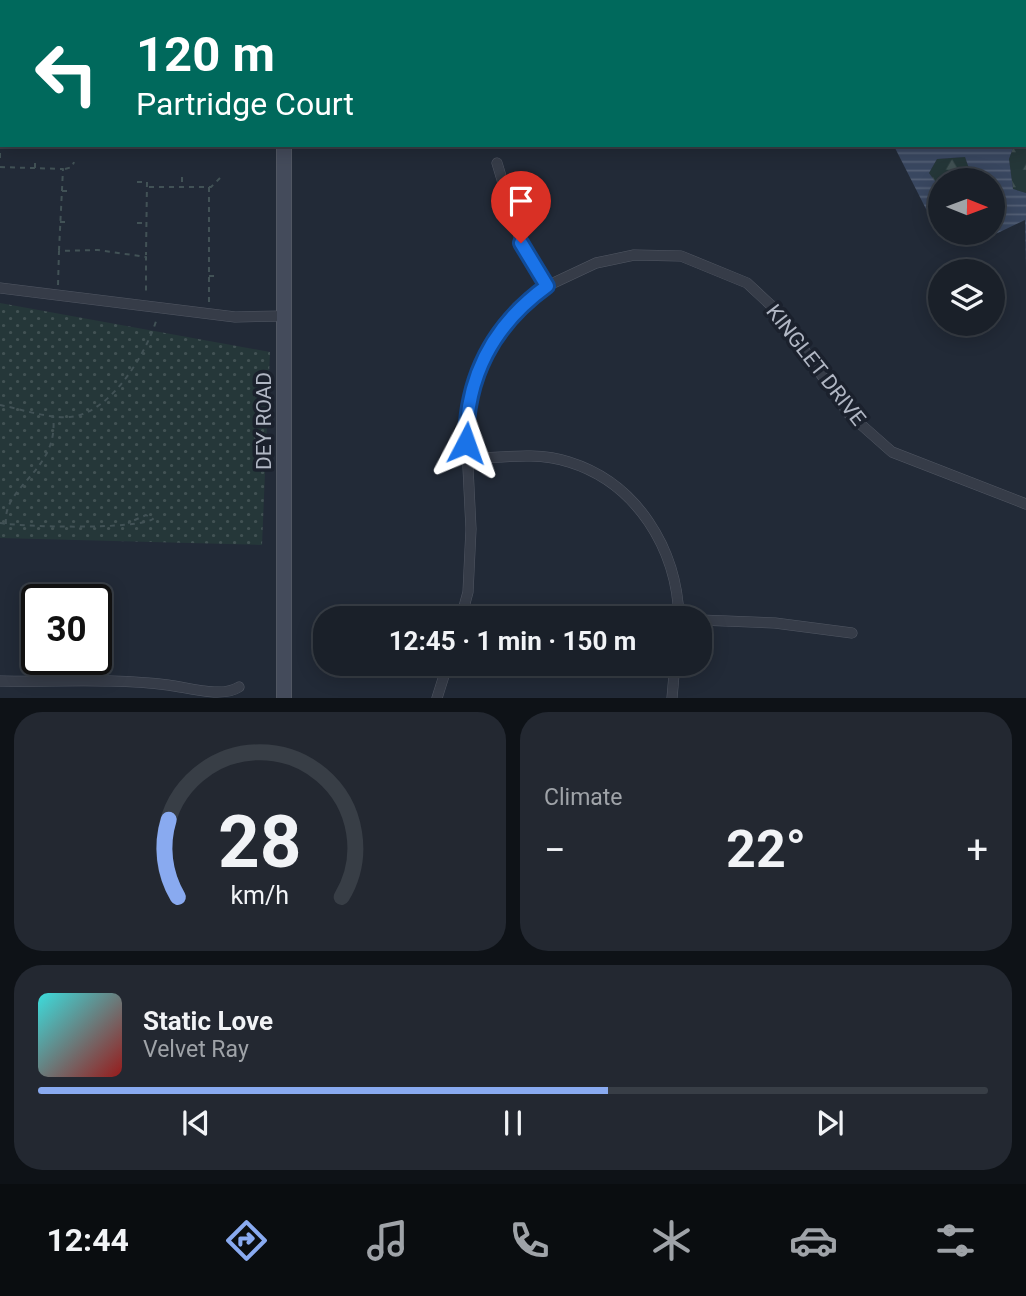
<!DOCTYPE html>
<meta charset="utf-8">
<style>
:root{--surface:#1a2029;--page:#232831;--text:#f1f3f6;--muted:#9fa3a8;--line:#383e46;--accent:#89aaf0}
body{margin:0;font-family:Roboto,sans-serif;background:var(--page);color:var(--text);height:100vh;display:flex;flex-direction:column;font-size:26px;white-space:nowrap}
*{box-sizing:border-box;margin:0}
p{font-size:23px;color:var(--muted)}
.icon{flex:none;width:38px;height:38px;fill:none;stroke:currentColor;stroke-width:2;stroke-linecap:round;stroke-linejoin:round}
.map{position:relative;height:698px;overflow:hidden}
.panel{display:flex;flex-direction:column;gap:14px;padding:14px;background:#0e1217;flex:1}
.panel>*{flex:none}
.top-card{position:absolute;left:0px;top:0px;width:1027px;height:147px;box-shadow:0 4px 18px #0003,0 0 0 2px var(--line);background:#00695c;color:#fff;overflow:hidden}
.needle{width:46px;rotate:91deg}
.tools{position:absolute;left:928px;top:168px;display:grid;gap:14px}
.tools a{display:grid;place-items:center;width:77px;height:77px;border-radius:50%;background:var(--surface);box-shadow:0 4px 18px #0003,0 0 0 2px var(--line);font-size:35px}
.speed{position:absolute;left:21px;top:584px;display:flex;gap:14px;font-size:35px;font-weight:700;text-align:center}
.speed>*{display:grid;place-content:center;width:91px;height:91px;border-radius:50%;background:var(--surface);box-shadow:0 4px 18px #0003,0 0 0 2px var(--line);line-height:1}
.speed .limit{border:4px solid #111;border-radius:10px;background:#fff;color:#111}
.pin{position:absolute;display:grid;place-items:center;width:60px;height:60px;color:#fff;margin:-72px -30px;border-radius:50% 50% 50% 0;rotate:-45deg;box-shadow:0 0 7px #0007}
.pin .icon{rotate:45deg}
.me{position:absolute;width:77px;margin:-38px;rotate:4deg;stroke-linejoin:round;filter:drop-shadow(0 0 5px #0008)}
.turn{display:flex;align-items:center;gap:24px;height:147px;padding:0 21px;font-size:32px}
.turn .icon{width:91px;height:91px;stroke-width:2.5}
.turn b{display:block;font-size:49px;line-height:60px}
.big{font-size:52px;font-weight:700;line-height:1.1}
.panel .widget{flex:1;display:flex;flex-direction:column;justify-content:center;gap:10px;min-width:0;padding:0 24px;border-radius:28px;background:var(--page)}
.panel .dial{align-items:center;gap:0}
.dial svg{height:182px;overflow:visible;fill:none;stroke:var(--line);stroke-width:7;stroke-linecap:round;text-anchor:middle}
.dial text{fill:var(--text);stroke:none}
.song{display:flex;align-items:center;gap:21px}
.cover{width:84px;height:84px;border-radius:10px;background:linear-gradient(135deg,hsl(180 70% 55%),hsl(0 70% 35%))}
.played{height:7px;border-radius:4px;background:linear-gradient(90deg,var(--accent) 60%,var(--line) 60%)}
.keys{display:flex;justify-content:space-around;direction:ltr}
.heat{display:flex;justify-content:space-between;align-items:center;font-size:38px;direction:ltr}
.panel .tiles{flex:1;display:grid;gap:14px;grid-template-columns:1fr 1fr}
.widget:last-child{grid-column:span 2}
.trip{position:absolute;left:313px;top:606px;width:399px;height:70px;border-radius:28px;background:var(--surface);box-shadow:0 4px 18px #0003,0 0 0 2px var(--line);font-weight:700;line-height:70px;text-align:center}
.menu{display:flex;height:112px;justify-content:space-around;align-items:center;background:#0a0d10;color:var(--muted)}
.menu .icon{width:49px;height:49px}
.menu .selected{color:var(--accent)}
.menu b{font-size:32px;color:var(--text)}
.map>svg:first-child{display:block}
.green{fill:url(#green-dots)}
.forest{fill:url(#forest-firs)}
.water{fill:url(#water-rules)}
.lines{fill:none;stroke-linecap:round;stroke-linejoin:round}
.minor-casing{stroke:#515763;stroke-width:11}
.secondary-casing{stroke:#515763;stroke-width:16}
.path{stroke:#425256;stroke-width:2;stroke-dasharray:5 5;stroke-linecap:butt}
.minor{stroke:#363c48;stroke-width:10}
.secondary{stroke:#444b5b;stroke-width:14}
.route-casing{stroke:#114b97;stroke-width:18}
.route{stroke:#1a73e8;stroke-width:12}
.labels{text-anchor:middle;stroke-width:7;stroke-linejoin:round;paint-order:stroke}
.street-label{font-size:21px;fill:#b1b7c4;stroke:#1b212d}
</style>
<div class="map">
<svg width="1026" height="698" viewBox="0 0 1026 698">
<defs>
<pattern id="green-dots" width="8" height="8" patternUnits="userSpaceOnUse" patternTransform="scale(1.75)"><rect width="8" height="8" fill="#253739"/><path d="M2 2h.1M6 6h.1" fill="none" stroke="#425254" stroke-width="1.8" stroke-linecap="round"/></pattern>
<pattern id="forest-firs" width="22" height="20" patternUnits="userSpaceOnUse" patternTransform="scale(1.75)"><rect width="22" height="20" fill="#253739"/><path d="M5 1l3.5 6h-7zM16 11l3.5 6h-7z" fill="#425254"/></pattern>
<pattern id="water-rules" width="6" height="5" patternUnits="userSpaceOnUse" patternTransform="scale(1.75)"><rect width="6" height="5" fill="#394760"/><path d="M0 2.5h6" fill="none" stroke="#535f75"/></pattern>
</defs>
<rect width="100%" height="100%" fill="#222a37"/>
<!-- green -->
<polygon class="green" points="0,303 270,352 262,545 0,538"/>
<!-- forest -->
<g class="forest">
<polygon points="1026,122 1026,193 1013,189 1009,159 1014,145 1026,145"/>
<polygon points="965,157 973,180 940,180 940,188 929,173 937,159"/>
</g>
<!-- water -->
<polygon class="water" points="861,145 1014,145 1009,159 1013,189 1026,193 1026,267 1025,220 981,241 967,233 992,233 992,180 973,180 965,157 937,159 929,173 940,188 940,217 926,209 894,146"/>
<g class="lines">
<!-- minor casing -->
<g class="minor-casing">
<g id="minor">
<polyline points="497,163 521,243 547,286"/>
<polyline points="0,288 235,317 285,316"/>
<path d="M467,459C499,458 537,451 569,462C637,483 677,549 679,618"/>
<polyline points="461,618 468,592 471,529 466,426 471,389 484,359 517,307 547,286 596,263 634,255 681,256 747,283 776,310 849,414 892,452 1026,504"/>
<polyline points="700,620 775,623 852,633"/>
<path d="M0,681C55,682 113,678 168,685C190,688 222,698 239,687"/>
<polyline points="437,698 448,663"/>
<polyline points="672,698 675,663"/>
</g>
</g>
<!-- secondary casing -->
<g class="secondary-casing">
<g id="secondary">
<polyline points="281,0 281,2"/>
<polyline points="284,145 284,698"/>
</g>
</g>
<!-- path -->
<g class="path">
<polyline points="139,0 139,2"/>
<polyline points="202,0 202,2"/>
<polyline points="60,2 60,0"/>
<polyline points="0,74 2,74"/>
<polyline points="0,133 0,163"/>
<polyline points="0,167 63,169 59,250"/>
<polyline points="35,168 35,159"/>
<polyline points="65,169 72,167 74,162"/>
<polyline points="182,177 182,187"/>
<polyline points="137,182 147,182 146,255"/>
<polyline points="149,187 211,187 220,178"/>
<polyline points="209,187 209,303"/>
<polyline points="62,191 72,191"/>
<polyline points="60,222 69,222"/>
<polyline points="137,223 146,223"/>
<polyline points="209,276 219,276"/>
<polyline points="58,285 59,251 98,250 146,257 146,295"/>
<path d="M0,405C21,409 49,419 70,417C110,414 147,353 157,318"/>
<path d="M0,523C24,527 136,530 153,519L146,515L128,523"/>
<path d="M6,524C2,485 60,471 53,416"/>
</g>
<!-- minor -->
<use href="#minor" class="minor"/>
<!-- secondary -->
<use href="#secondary" class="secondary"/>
</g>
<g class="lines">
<!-- route casing -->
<g class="route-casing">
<path id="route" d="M466,443C466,376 493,325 547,286L521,243"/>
</g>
<!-- route -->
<use href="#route" class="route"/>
</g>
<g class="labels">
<!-- street labels -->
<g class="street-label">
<text transform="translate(816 365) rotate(52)" y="7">KINGLET DRIVE</text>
<text transform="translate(264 421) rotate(-90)" y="7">DEY ROAD</text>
</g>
</g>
</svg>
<div class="tools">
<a><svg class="needle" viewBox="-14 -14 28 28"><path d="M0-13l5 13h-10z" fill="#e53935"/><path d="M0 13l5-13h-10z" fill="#9fa3a8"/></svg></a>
<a><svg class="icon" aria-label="layers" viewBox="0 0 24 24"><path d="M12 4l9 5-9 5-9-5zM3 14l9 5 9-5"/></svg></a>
</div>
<div class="speed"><div class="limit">30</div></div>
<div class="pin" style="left:521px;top:243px;background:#d93025"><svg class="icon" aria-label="arrive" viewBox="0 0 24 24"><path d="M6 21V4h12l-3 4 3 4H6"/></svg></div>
<svg class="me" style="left:466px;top:443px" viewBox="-20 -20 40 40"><path d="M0-17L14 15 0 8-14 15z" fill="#1a73e8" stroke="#fff" stroke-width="4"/></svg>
<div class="trip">12:45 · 1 min · 150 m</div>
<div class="top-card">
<div class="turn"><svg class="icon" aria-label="left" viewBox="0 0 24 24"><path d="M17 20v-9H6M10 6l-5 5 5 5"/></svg><div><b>120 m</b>Partridge Court</div></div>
</div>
</div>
<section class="panel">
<div class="tiles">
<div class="widget dial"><svg viewBox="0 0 100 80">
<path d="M14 69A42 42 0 1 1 86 69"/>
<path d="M14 69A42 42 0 0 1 10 35" stroke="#89aaf0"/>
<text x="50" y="56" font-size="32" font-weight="700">28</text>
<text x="50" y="72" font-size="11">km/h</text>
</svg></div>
<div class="widget"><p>Climate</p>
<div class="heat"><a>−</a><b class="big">22°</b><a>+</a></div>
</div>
<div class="widget">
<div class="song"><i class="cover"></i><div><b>Static Love</b><p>Velvet Ray</p></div></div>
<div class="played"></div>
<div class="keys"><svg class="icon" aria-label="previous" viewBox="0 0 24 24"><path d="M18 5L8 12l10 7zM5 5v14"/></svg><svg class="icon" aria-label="pause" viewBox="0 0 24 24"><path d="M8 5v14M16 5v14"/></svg><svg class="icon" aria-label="next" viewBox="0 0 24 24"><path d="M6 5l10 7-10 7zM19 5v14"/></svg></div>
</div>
</div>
</section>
<nav class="menu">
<b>12:44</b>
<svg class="icon selected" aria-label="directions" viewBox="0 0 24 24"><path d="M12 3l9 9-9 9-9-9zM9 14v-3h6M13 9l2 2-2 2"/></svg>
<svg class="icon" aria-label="music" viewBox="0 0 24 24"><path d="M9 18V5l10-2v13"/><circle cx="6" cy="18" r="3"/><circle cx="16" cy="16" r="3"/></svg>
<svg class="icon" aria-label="phone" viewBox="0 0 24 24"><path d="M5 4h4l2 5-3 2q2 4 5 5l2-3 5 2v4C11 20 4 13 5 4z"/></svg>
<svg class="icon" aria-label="climate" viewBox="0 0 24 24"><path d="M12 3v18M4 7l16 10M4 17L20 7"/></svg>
<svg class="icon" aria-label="car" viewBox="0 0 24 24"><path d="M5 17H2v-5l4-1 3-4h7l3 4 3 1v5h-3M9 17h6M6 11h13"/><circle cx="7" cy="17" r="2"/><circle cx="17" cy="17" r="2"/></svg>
<svg class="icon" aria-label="filters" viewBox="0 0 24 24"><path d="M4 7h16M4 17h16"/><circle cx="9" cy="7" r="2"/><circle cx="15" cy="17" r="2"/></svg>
</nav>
